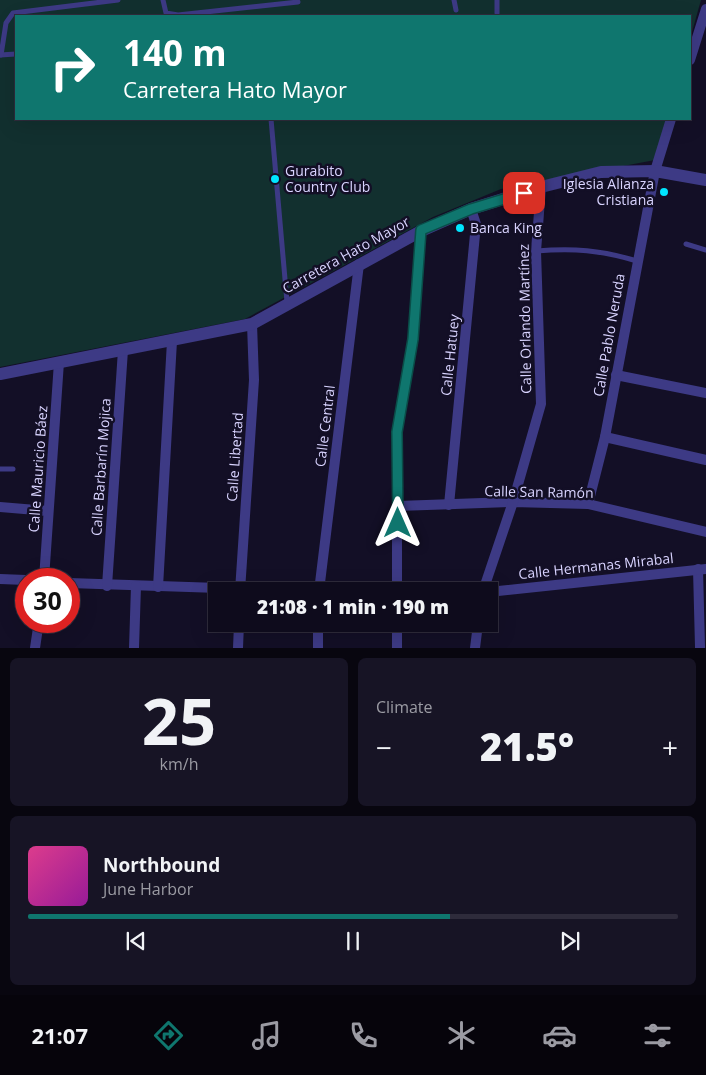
<!DOCTYPE html>
<meta charset="utf-8">
<style>
:root{--surface:#0e0b1c;--page:#171425;--text:#f1f3f6;--muted:#9b9ba3;--line:#2e2b3b;--accent:#0f766e}
body{margin:0;font-family:"Open Sans",sans-serif;background:var(--page);color:var(--text);height:100vh;display:flex;flex-direction:column;font-size:19px;white-space:nowrap}
*{box-sizing:border-box;margin:0}
p{font-size:16px;color:var(--muted)}
.icon{flex:none;width:28px;height:28px;fill:none;stroke:currentColor;stroke-width:2;stroke-linecap:round;stroke-linejoin:round}
.map{position:relative;height:648px;overflow:hidden}
.panel{display:flex;flex-direction:column;gap:10px;padding:10px;background:#08060f;flex:1}
.panel>*{flex:none}
.top-card{position:absolute;left:15px;top:15px;width:676px;height:105px;border-radius:0px;box-shadow:0 5px 20px #0002,0 0 0 1px var(--line);background:#0f766e;color:#fff;overflow:hidden}
.speed{position:absolute;left:15px;top:568px;display:flex;gap:10px;font-size:25px;font-weight:700;text-align:center}
.speed>*{display:grid;place-content:center;width:65px;height:65px;border-radius:50%;background:var(--surface);box-shadow:0 5px 20px #0002,0 0 0 1px var(--line);line-height:1}
.speed .limit{border:8px solid #d22;background:#fff;color:#111}
.pin{position:absolute;display:grid;place-items:center;width:42px;height:42px;color:#fff;margin:-21px;border-radius:10px;box-shadow:0 2px 8px #0006}
.me{position:absolute;width:55px;margin:-28px;rotate:0deg;stroke-linejoin:round;filter:drop-shadow(0 0 4px #0008)}
.turn{display:flex;align-items:center;gap:18px;height:105px;padding:0 25px;font-size:22px}
.turn .icon{width:65px;height:65px;stroke-width:2.5}
.turn b{display:block;font-size:35px;line-height:42px}
.big{font-size:38px;font-weight:800;line-height:1.1}
.panel .widget{flex:1;display:flex;flex-direction:column;justify-content:center;gap:8px;min-width:0;padding:0 18px;border-radius:8px;background:var(--page)}
.panel .dial{align-items:center;gap:0}
.dial b{font-size:65px;line-height:1}
.song{display:flex;align-items:center;gap:15px}
.cover{width:60px;height:60px;border-radius:8px;background:linear-gradient(135deg,hsl(330 70% 55%),hsl(300 70% 35%))}
.played{height:5px;border-radius:2px;background:linear-gradient(90deg,var(--accent) 65%,var(--line) 65%)}
.keys{display:flex;justify-content:space-around;direction:ltr}
.heat{display:flex;justify-content:space-between;align-items:center;font-size:28px;direction:ltr}
.panel .tiles{flex:1;display:grid;gap:10px;grid-template-columns:1fr 1fr}
.widget:last-child{grid-column:span 2}
.trip{position:absolute;left:208px;top:582px;width:290px;height:50px;border-radius:0px;background:var(--surface);box-shadow:0 5px 20px #0002,0 0 0 1px var(--line);font-weight:800;line-height:50px;text-align:center}
.menu{display:flex;height:80px;justify-content:space-around;align-items:center;background:#06040b;color:var(--muted)}
.menu .icon{width:35px;height:35px}
.menu .current{color:var(--accent)}
.menu b{font-size:22px;color:var(--text)}
.map>svg:first-child{display:block}
.green{fill:#12302f}
.lines{fill:none;stroke-linecap:round;stroke-linejoin:round}
.service{stroke:#3d3a85;stroke-width:5}
.minor{stroke:#3d3a85;stroke-width:10}
.tertiary{stroke:#3d3a85;stroke-width:12}
.route-casing{stroke:#0a4d48;stroke-width:12}
.route{stroke:#0f766e;stroke-width:9}
.poi-dot{fill:#00e5ff;stroke:#130f26;stroke-width:2}
.labels{text-anchor:middle;stroke-width:5;stroke-linejoin:round;paint-order:stroke}
.poi-label{font-size:14px;fill:#d9d4ff;stroke:#130f26;text-anchor:start}
.street-label{font-size:14px;fill:#d9d4ff;stroke:#130f26}
</style>
<div class="map">
<svg width="706" height="648" viewBox="0 0 706 648">
<rect width="100%" height="100%" fill="#130f26"/>
<!-- green -->
<polygon class="green" points="0,0 701,0 690,39 690,16 16,16 16,119 667,119 655,160 501,189 433,217 245,319 0,367"/>
<g class="lines">
<!-- service -->
<g class="service">
<polyline points="163,0 166,13 178,15 298,2"/>
<polyline points="454,0 456,10"/>
<polyline points="497,0 497,13"/>
<polyline points="0,55 16,54"/>
<polyline points="1,55 6,23 13,13 118,0"/>
<polyline points="271,119 287,302"/>
<polyline points="686,244 706,250"/>
<path d="M536,251C574,248 600,250 637,261"/>
<polyline points="0,469 13,469"/>
</g>
<!-- minor -->
<g class="minor">
<polyline points="690,60 706,9"/>
<polyline points="616,375 706,393"/>
<polyline points="605,437 706,460"/>
<polyline points="588,504 605,437 655,171 671,119"/>
<polyline points="449,505 476,224 471,209"/>
<polyline points="398,506 513,502 588,504 706,532"/>
<polyline points="0,507 48,511"/>
<polyline points="698,569 700,647"/>
<polyline points="0,579 26,580"/>
<polyline points="44,579 59,362"/>
<polyline points="69,583 304,591"/>
<polyline points="107,586 123,350"/>
<polyline points="158,587 172,341"/>
<polyline points="240,591 254,380 252,324"/>
<polyline points="319,591 359,264"/>
<polyline points="397,591 397,432 413,339 421,231"/>
<polyline points="483,591 513,502 541,404 536,251 541,187"/>
<polyline points="489,592 706,569"/>
<polyline points="35,648 39,621"/>
<polyline points="134,648 136,586"/>
<polyline points="238,648 239,624"/>
<polyline points="318,648 318,624"/>
<polyline points="397,648 397,624"/>
<polyline points="475,648 478,624"/>
</g>
<!-- tertiary -->
<polyline class="tertiary" points="0,374 252,324 421,231 471,209 541,187 601,172 655,171 706,180"/>
</g>
<g class="lines">
<!-- route casing -->
<g class="route-casing">
<polyline id="route" points="398,523 397,432 413,339 421,230 471,209 524,193"/>
</g>
<!-- route -->
<use href="#route" class="route"/>
</g>
<!-- markers -->
<g class="poi-dot">
<circle cx="275" cy="179" r="5"/>
<circle cx="664" cy="192" r="5"/>
<circle cx="460" cy="228" r="5"/>
</g>
<g class="labels">
<!-- poi labels -->
<g class="poi-label">
<text x="285" y="176">Gurabito<tspan x="285" dy="16">Country Club</tspan></text>
<text x="654" y="189" text-anchor="end">Iglesia Alianza<tspan x="654" dy="16">Cristiana</tspan></text>
<text x="470" y="233">Banca King</text>
</g>
<!-- street labels -->
<g class="street-label">
<text transform="translate(346 255) rotate(-29)" y="5">Carretera Hato Mayor</text>
<text transform="translate(525 319) rotate(-91)" y="5">Calle Orlando Martínez</text>
<text transform="translate(609 335) rotate(-80)" y="5">Calle Pablo Neruda</text>
<text transform="translate(450 355) rotate(-84)" y="5">Calle Hatuey</text>
<text transform="translate(325 426) rotate(-83)" y="5">Calle Central</text>
<text transform="translate(235 457) rotate(-86)" y="5">Calle Libertad</text>
<text transform="translate(101 467) rotate(-86)" y="5">Calle Barbarín Mojica</text>
<text transform="translate(38 469) rotate(-86)" y="5">Calle Mauricio Báez</text>
<text transform="translate(539 492) rotate(1)" y="5">Calle San Ramón</text>
<text transform="translate(596 566) rotate(-6)" y="5">Calle Hermanas Mirabal</text>
</g>
</g>
</svg>
<div class="speed"><div class="limit">30</div></div>
<div class="pin" style="left:524px;top:193px;background:#d93025"><svg class="icon" aria-label="arrive" viewBox="0 0 24 24"><path d="M6 21V4h12l-3 4 3 4H6"/></svg></div>
<svg class="me" style="left:398px;top:523px" viewBox="-20 -20 40 40"><path d="M0-17L14 15 0 8-14 15z" fill="#0f766e" stroke="#fff" stroke-width="4"/></svg>
<div class="trip">21:08 · 1 min · 190 m</div>
<div class="top-card">
<div class="turn"><svg class="icon" aria-label="right" viewBox="0 0 24 24"><path d="M7 20v-9h11M14 6l5 5-5 5"/></svg><div><b>140 m</b>Carretera Hato Mayor</div></div>
</div>
</div>
<section class="panel">
<div class="tiles">
<div class="widget dial"><b>25</b><p>km/h</p></div>
<div class="widget"><p>Climate</p>
<div class="heat"><a>−</a><b class="big">21.5°</b><a>+</a></div>
</div>
<div class="widget">
<div class="song"><i class="cover"></i><div><b>Northbound</b><p>June Harbor</p></div></div>
<div class="played"></div>
<div class="keys"><svg class="icon" aria-label="previous" viewBox="0 0 24 24"><path d="M18 5L8 12l10 7zM5 5v14"/></svg><svg class="icon" aria-label="pause" viewBox="0 0 24 24"><path d="M8 5v14M16 5v14"/></svg><svg class="icon" aria-label="next" viewBox="0 0 24 24"><path d="M6 5l10 7-10 7zM19 5v14"/></svg></div>
</div>
</div>
</section>
<nav class="menu">
<b>21:07</b>
<svg class="icon current" aria-label="directions" viewBox="0 0 24 24"><path d="M12 3l9 9-9 9-9-9zM9 14v-3h6M13 9l2 2-2 2"/></svg>
<svg class="icon" aria-label="music" viewBox="0 0 24 24"><path d="M9 18V5l10-2v13"/><circle cx="6" cy="18" r="3"/><circle cx="16" cy="16" r="3"/></svg>
<svg class="icon" aria-label="phone" viewBox="0 0 24 24"><path d="M5 4h4l2 5-3 2q2 4 5 5l2-3 5 2v4C11 20 4 13 5 4z"/></svg>
<svg class="icon" aria-label="climate" viewBox="0 0 24 24"><path d="M12 3v18M4 7l16 10M4 17L20 7"/></svg>
<svg class="icon" aria-label="car" viewBox="0 0 24 24"><path d="M5 17H2v-5l4-1 3-4h7l3 4 3 1v5h-3M9 17h6M6 11h13"/><circle cx="7" cy="17" r="2"/><circle cx="17" cy="17" r="2"/></svg>
<svg class="icon" aria-label="filters" viewBox="0 0 24 24"><path d="M4 7h16M4 17h16"/><circle cx="9" cy="7" r="2"/><circle cx="15" cy="17" r="2"/></svg>
</nav>
